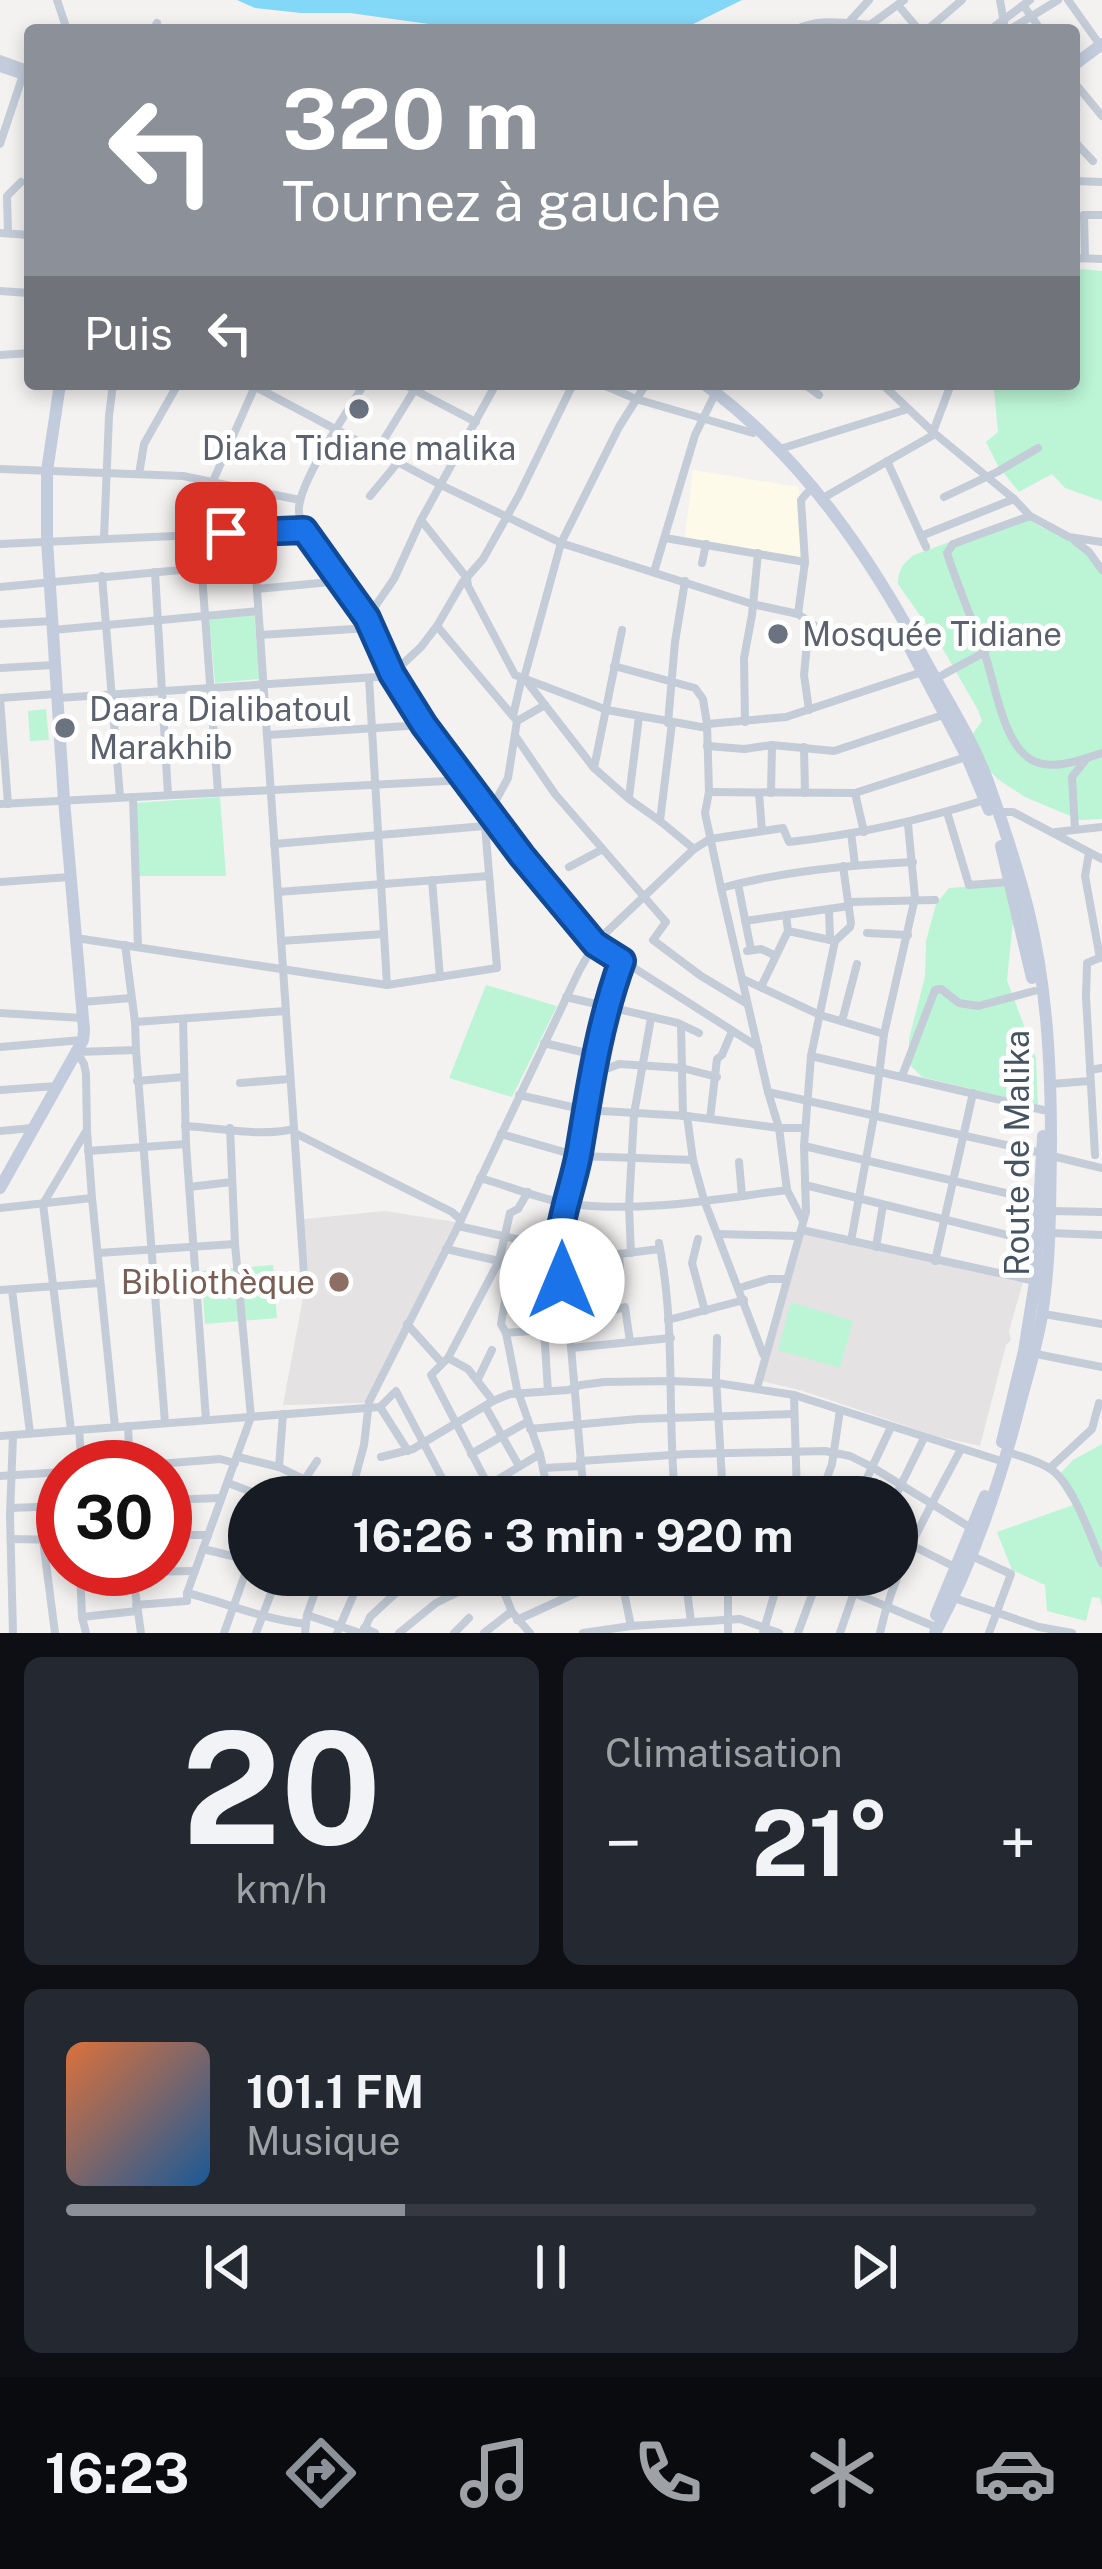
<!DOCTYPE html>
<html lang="fr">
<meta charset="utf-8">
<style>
:root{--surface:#171b24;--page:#242831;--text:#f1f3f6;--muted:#9ea1a6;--line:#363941;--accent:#8c9099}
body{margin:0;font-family:"Public Sans",sans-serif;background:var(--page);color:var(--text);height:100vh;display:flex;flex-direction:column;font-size:45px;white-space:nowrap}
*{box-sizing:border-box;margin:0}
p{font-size:39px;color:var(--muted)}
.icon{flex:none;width:66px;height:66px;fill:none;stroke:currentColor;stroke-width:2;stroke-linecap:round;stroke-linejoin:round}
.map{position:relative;height:1633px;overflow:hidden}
.panel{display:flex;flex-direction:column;gap:24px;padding:24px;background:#0d0f14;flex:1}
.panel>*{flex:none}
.guide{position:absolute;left:24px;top:24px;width:1056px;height:366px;border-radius:12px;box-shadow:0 6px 18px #0003;background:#8c9099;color:#fff;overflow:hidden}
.speed{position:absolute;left:36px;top:1440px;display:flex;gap:24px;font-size:60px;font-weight:700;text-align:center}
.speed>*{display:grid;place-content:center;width:156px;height:156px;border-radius:50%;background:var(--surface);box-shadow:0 6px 18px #0003;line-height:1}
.speed .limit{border:18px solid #d22;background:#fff;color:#111}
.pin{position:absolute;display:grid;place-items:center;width:102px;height:102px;color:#fff;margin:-51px;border-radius:24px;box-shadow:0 6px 18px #0006}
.me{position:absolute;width:132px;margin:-66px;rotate:0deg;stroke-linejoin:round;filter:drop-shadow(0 0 9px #0008)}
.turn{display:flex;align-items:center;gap:42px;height:252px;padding:0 60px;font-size:54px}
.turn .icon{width:156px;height:156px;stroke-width:2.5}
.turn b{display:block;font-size:84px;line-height:102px}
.then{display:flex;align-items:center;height:114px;padding:0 60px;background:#0003;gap:24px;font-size:45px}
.big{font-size:90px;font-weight:700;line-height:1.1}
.panel .widget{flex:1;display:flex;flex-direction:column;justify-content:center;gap:18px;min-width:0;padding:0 42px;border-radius:18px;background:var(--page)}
.panel .dial{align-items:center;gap:0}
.dial b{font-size:156px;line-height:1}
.song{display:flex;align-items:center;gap:36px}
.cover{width:144px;height:144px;border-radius:18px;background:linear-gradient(135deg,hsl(20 70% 55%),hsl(210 70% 35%))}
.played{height:12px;border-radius:6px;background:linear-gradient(90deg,var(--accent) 35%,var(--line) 35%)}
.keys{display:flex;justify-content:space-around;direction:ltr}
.heat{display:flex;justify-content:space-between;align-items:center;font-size:66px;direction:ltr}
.panel .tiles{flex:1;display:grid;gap:24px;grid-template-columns:1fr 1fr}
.widget:last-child{grid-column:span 2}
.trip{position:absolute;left:228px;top:1476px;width:690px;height:120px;border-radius:60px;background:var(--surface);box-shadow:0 6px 18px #0003;font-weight:700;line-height:120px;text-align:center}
.tabs{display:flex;height:192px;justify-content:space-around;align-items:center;background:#090b0e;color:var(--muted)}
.tabs .icon{width:84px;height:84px}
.tabs .active{color:var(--accent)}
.tabs b{font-size:54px;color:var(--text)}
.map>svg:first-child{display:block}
.commercial{fill:#fefaea}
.education{fill:#e5e2e3}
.green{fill:#bbf5d5}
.water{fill:#83d7f7}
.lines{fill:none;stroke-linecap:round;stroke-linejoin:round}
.street{stroke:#c3ccd7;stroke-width:8}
.secondary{stroke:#c2ccdc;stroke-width:12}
.route-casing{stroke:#114b97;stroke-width:30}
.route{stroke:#1a73e8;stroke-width:21}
.worship-dot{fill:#6b7280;stroke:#fff;stroke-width:4.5}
.education-dot{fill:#8d6e63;stroke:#fff;stroke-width:4.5}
.labels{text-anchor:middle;stroke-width:10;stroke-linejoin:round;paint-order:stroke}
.worship-label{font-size:33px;fill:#5b616d;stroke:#fff;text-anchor:start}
.street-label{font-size:33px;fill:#465361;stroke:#fff}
.education-label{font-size:33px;fill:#785e54;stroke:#fff;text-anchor:end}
</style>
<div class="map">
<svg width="1102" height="1633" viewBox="0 0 1102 1633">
<rect width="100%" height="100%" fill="#f4f1f1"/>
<!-- commercial -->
<polygon class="commercial" points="693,470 799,487 803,560 685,537"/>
<!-- education -->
<g class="education">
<polygon points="385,1211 455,1222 365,1403 283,1405 308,1271 304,1219"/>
<polygon points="804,1233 1023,1282 1009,1331 1011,1340 1006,1345 980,1446 936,1436 803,1391 762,1381"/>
</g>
<!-- green -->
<g class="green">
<polygon points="1083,269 1102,271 1102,501 1065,488 1052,474 1019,492 998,466 986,442 998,432 994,389 988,384 1074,384 1074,272"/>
<path d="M1023,515C1049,538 1085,536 1102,565V819L1080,820L1025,797L999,780L989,770L972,735L982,721L978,710L940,644L898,584C898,570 903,563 914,555Z"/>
<polygon points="254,614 260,679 215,683 209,618"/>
<polygon points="46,709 49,740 30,741 28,711"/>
<polygon points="220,797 226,876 136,876 135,803"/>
<polygon points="1006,884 1013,921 1007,980 1036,1058 1038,1105 922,1077 909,1064 909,1039 925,977 926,941 936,904 949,888"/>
<polygon points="486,985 557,1006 512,1097 449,1078"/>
<polygon points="273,1265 277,1318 205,1324 201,1271"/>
<polygon points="791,1302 853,1321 840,1368 778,1350"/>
<polygon points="1102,1444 1102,1608 1100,1598 1092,1597 1086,1621 1047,1611 1045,1585 1012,1570 997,1532 1073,1505 1056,1478 1073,1460"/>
</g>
<!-- water -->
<polygon class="water" points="237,0 742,0 681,30 472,30 350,13 301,13 255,8"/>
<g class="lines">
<!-- street -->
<g class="street">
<polyline points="57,0 67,30"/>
<polyline points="1000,0 1004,23"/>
<polyline points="1068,0 1100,45"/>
<polyline points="898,5 919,30"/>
<polyline points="1023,5 1041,30"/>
<polyline points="850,21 869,0"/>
<polyline points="153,30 157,23"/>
<path d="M795,30C818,18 845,23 870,25L904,0"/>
<polyline points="927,30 962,0"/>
<polyline points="990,30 1030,0"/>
<polyline points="1009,30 1058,0"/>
<polyline points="0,59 30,70"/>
<polyline points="1074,82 1102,116"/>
<polyline points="1074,141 1093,161"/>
<polyline points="0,144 23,75"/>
<polyline points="1074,181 1102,182"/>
<polyline points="1084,215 1085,257"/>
<polyline points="1074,220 1084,215 1102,215"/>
<polyline points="0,233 30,235"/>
<polyline points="8,233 7,196 21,182"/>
<polyline points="1074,258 1102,259"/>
<polyline points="0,291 30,293"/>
<polyline points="0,355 30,353"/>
<polyline points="250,384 441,485 561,543 752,604 798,614 841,644 853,644 900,629"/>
<path d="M364,384C349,410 296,485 299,512C299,516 303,527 305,530L366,618L392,674L424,725L522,856L595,943L758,1047"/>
<polyline points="403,384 476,422"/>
<polyline points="496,384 421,520 467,578 468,586 515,675 607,710 707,728"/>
<polyline points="601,384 636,399 753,433"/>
<polyline points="804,384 819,395"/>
<polyline points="882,384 933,432 1014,499 1030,516 1069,537 1102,542"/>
<polyline points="933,432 951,384"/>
<polyline points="378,449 415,389"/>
<polyline points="780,449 908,409"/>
<polyline points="887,461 926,547"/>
<polyline points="0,469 183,476 300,500"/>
<polyline points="139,474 144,444 178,384"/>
<polyline points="213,481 256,384"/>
<polyline points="370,496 399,461"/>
<polyline points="944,497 997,472 1038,448"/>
<polyline points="823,498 935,434"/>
<path d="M1030,516L953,544L947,553L950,562C960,591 972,620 983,649C995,680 1001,740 1030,759C1050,772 1081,760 1102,753"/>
<polyline points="253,532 304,1274"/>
<polyline points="199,534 218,792"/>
<polyline points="921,536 1014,499"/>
<polyline points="104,538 109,416 113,384"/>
<polyline points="665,538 805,562"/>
<polyline points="1075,541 1089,552 1102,570"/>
<polyline points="0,544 305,530"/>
<polyline points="702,563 706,544"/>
<polyline points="155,572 168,795"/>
<polyline points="654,572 695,435 715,394"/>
<polyline points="102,576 120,797"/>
<polyline points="0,587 202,568"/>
<polyline points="257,589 341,581"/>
<polyline points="798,614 805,562 801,500 807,493"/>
<polyline points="367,618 394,579 421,520"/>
<polyline points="809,622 804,675 809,710"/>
<polyline points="0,624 52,621"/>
<polyline points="437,626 517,721"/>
<polyline points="53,630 258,611"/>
<polyline points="622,630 594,768 629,799 660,821"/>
<polyline points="260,635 369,628"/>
<path d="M614,666L695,688L703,699L707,724L709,792L705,813L721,888C785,871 848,865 913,862"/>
<polyline points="0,668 54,665"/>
<polyline points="369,678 387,985"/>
<polyline points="937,678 985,652"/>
<polyline points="0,698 56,694"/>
<polyline points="58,698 377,677 392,674 421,647 437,626 462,583 483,559 519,495 573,384"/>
<polyline points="0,699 8,804"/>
<polyline points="513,716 522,677"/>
<polyline points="745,722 744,658 752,615 758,553"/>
<polyline points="668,723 675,642 685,581"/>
<polyline points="672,723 660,821 694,849"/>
<polyline points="707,724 786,717 922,672"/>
<polyline points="267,735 423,725"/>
<polyline points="516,737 555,794 666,922 653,940 701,976 746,1003"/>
<polyline points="707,746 744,749 772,745 834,751 943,715"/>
<polyline points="804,747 805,793"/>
<polyline points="594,768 524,678 561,543 619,427 646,384"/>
<polyline points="709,792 855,793 966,757"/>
<polyline points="759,793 762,831"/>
<polyline points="771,793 772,745"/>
<polyline points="855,793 864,832"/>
<polyline points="133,797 138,947"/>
<polyline points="629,797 639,717"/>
<polyline points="0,804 466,780"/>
<polyline points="947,812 969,885 1010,882"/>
<polyline points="999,812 1013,812 1102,859"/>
<polyline points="1075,829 1072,777 1087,758"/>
<polyline points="1056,832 1102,827"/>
<polyline points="851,833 855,865"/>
<polyline points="274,844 485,826"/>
<polyline points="1089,853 1085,876 1100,958"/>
<polyline points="569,867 601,850"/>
<polyline points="432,880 440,977"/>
<polyline points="0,882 70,877"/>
<polyline points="738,884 751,950"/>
<polyline points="278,892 489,876"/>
<polyline points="848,902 935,900"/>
<polyline points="829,909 830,940"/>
<polyline points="745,921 849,906"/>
<polyline points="867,933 908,935"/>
<polyline points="76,938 387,985 497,968 485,826 490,811 508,778 517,721 545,705"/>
<polyline points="281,941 384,934"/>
<polyline points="835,941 850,927 851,923 843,866"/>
<polyline points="747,951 761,949 774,955"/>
<polyline points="743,979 820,1015 884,1034"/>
<polyline points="761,987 788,931 786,915"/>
<polyline points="566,997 678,1023 699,1033"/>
<polyline points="82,1002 131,998"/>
<polyline points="0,1013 82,1018"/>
<polyline points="183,1019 186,1144 206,1420"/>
<polyline points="842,1021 857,964"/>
<polyline points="135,1022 286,1011"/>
<polyline points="681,1025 683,1116"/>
<polyline points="544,1043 595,1055"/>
<polyline points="0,1047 82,1040"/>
<polyline points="136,1050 165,1423"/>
<polyline points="811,1056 1043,1110"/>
<polyline points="1090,1070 1102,1068"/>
<polyline points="591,1075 619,1064 682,1068 717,1077"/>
<polyline points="902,1076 935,990 941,989 959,1003 978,1006 1034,991"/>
<polyline points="137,1081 184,1077"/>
<polyline points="240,1083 290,1079"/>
<polyline points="1051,1084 1090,1081"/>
<polyline points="0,1090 57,1086"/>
<polyline points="768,1092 1042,1153"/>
<polyline points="519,1095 585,1110 687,1116 779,1128 768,1092 721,888"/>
<polyline points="687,1116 693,1160 704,1200 763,1354"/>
<polyline points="710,1119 717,1059 722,1055 732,1031"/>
<path d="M185,1126C223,1128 256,1137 294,1129"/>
<polyline points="0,1131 32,1128"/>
<polyline points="295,1133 452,1212 461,1220"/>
<polyline points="501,1134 578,1156 693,1160"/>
<polyline points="804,1146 1040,1201"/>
<polyline points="88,1151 186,1144"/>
<polyline points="1095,1155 1086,997 1087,963 1102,957"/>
<polyline points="1052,1156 1102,1168"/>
<polyline points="739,1162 742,1196"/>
<path d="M480,1178C509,1186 541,1200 571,1204C643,1213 716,1199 787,1190"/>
<polyline points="805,1185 1036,1242"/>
<polyline points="189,1187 232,1182"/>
<polyline points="0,1208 92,1198"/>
<polyline points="1051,1211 1102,1212"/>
<polyline points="803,1221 787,1190 779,1128 805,1128"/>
<polyline points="458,1226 556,1248"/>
<polyline points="802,1230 1035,1281"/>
<polyline points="1051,1233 1102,1235"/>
<polyline points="717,1234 799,1236"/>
<polyline points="698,1239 692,1263 705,1311"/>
<polyline points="851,1241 874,1116 884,1034 915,898 908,824"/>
<path d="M659,1243C676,1327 667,1412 675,1497"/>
<polyline points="876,1247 883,1205"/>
<polyline points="446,1249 499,1261"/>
<polyline points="98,1253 235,1244"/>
<polyline points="631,1253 629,1206 634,1114 651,1018"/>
<polyline points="935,1261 973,1093"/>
<polyline points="497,1264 510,1266 511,1268 501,1324 506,1333 544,1330 625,1307 630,1342"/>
<polyline points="509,1286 562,1281 598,1271 620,1269 619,1254 660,1249"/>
<polyline points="739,1288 769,1279 787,1279"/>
<polyline points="0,1290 100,1283"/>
<polyline points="12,1290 30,1433"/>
<polyline points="1044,1314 1102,1324"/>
<polyline points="668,1320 744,1300"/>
<polyline points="407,1324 442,1363"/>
<polyline points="544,1330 548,1391"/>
<polyline points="506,1333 517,1389 540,1454 549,1497"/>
<polyline points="717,1338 716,1377 723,1497"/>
<polyline points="571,1348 671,1338"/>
<polyline points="1031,1353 1102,1367"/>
<polyline points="448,1358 468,1369 493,1401"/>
<polyline points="478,1379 492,1350"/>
<polyline points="757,1388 806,1212 804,1146 811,1056 835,941 788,931"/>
<polyline points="794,1395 797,1497"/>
<polyline points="485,1406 519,1466"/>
<polyline points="380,1407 408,1451"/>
<polyline points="128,1426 130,1466"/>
<polyline points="115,1427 92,1198 87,1131 86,1074 84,1064 77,1052 136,1050 135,1022 125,945"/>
<polyline points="530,1429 638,1419 794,1414"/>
<polyline points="71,1430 43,1204 85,1133"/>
<polyline points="79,1430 82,1467"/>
<polyline points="13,1435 10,1516 13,1633"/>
<polyline points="0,1436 380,1407 396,1391 452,1497"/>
<path d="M1008,1452C1022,1457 1040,1461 1052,1470C1074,1486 1091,1538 1102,1563"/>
<polyline points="471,1454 527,1422"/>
<polyline points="238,1457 279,1467 340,1497"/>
<polyline points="381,1457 413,1449 493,1401 510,1394 568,1390 581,1385 604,1382 671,1381 717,1383 794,1395 998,1460"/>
<polyline points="580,1461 688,1454 825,1451 850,1456 872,1467 971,1528"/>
<polyline points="122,1467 220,1459 235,1463"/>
<polyline points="279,1467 283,1414"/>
<polyline points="543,1468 581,1466"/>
<polyline points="1050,1468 1092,1429 1099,1403"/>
<polyline points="0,1476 63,1472"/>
<polyline points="305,1479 317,1461"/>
<polyline points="354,1482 400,1489 444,1483"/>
<polyline points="228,1483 265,1497"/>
<polyline points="488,1485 431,1375 448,1358 499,1261 510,1213 518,1209 528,1192"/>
<polyline points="583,1492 723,1486"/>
<polyline points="723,1492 788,1488 810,1497"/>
<path d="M350,1497L364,1445L369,1402L458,1226L579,971L595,943L694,849L710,839L783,828L789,842C860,834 917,821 985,800"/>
<polyline points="469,1497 540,1454"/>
<polyline points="532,1497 547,1487"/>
<polyline points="584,1497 569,1324 557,1248 578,1156 605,1007 622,961"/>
<polyline points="820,1497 832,1464 840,1410"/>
<polyline points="858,1497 891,1427"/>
<polyline points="895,1497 924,1438"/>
<polyline points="165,1500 220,1498"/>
<polyline points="11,1508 63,1506"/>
<polyline points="165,1535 208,1535"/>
<polyline points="897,1538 955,1567"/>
<polyline points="11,1539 63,1540"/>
<polyline points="43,1540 55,1633"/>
<polyline points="203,1549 249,1560"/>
<polyline points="972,1556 1011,1574 989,1633"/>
<polyline points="80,1569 82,1617 86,1633"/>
<polyline points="132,1569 141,1633"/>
<polyline points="132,1572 195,1571"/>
<polyline points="341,1575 358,1583"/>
<polyline points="497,1575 512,1612 530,1633"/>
<polyline points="685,1575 691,1622"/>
<polyline points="728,1575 728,1633"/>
<polyline points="811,1575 931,1625"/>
<polyline points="621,1578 631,1626"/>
<polyline points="500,1585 521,1575"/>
<path d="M187,1593C227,1603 265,1620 306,1624"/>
<polyline points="954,1598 1039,1627 1072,1633"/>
<polyline points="136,1605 187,1601 187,1593 251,1417 235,1244 230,1128"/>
<polyline points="307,1615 360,1633"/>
<polyline points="82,1617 137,1611"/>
<polyline points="517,1620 600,1582 647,1575"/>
<polyline points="364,1628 375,1633"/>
<polyline points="224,1633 249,1563"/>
<polyline points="256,1633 278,1575"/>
<polyline points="305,1633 307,1615 321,1575"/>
<polyline points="337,1633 362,1575"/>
<polyline points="363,1633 370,1617 415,1575"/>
<polyline points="399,1633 436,1603 493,1575"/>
<polyline points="454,1633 469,1618"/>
<polyline points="484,1633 511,1612"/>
<polyline points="583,1633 631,1626 740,1619 779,1633"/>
<polyline points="763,1633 780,1575"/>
<polyline points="798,1633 819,1576"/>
<polyline points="840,1633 860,1575"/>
<path d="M880,1633C894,1568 930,1508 961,1449"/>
</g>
<!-- secondary -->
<g class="secondary">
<polyline points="1074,65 1102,44"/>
<polyline points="0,66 30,76"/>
<path d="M704,384C800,454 869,554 924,658C945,697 971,737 987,779C1002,821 1017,865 1028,909C1047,985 1051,1065 1051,1143C1050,1201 1051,1258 1042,1315C1037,1345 1028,1374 1020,1404C1000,1483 974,1561 935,1633"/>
<polyline points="903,635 967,757 989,810"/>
<polyline points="1001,846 1032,978"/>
<polyline points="0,1188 83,1040 84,1030 64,800 47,541 47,471 60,384"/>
<polyline points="1002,1442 1024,1351 1035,1282 1043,1136"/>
<polyline points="936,1615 985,1496"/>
</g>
</g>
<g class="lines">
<!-- route casing -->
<g class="route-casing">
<path id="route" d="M226,533L304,530L367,618L392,674L424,725L522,856L595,944L622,961C599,1024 590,1087 579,1153C571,1196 550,1238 562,1281"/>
</g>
<!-- route -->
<use href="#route" class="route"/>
</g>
<!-- markers -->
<g class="worship-dot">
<circle cx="359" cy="409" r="12"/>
<circle cx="778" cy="634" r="12"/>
<circle cx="65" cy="728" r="12"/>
</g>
<circle class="education-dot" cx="339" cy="1282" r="12"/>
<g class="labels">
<!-- worship labels -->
<g class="worship-label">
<text x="359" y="460" text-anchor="middle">Diaka Tidiane malika</text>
<text x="802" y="646">Mosquée Tidiane</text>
<text x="89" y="721">Daara Dialibatoul<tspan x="89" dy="38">Marakhib</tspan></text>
</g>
<!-- street labels -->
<g class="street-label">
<text transform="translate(1017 1153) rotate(-90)" y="12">Route de Malika</text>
</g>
<!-- education labels -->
<g class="education-label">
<text x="315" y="1294">Bibliothèque</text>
</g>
</g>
</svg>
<div class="speed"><div class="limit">30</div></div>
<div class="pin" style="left:226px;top:533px;background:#d93025"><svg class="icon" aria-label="arrive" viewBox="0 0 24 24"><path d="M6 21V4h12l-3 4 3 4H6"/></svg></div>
<svg class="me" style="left:562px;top:1281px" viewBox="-20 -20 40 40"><circle r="19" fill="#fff"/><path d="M0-13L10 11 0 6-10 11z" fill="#1a73e8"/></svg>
<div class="trip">16:26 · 3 min · 920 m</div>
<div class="guide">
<div class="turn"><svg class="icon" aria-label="left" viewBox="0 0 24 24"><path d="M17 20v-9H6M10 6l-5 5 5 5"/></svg><div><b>320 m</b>Tournez à gauche</div></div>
<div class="then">Puis<svg class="icon" aria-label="left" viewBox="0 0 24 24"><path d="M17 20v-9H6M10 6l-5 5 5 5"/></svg></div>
</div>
</div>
<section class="panel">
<div class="tiles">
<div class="widget dial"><b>20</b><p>km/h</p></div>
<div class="widget"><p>Climatisation</p>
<div class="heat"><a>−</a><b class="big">21°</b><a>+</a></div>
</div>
<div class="widget">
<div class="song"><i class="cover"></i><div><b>101.1 FM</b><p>Musique</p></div></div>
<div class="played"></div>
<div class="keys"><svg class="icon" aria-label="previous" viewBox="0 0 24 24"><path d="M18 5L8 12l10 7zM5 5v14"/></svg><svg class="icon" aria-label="pause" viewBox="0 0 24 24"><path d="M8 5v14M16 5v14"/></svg><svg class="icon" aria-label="next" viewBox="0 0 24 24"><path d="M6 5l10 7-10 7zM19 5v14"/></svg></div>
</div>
</div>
</section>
<nav class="tabs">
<b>16:23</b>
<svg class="icon active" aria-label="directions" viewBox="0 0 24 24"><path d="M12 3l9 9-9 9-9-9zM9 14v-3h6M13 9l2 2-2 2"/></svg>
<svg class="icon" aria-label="music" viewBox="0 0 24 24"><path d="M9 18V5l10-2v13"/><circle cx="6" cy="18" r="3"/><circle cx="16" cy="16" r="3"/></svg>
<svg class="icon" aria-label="phone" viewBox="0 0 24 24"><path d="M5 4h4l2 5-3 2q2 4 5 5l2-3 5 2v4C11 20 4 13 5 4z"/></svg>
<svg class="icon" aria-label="climate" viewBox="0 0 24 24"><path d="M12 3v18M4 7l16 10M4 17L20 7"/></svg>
<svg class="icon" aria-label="car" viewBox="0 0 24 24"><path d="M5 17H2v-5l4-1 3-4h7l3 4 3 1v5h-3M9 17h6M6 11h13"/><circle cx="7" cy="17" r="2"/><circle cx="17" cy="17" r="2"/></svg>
</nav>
